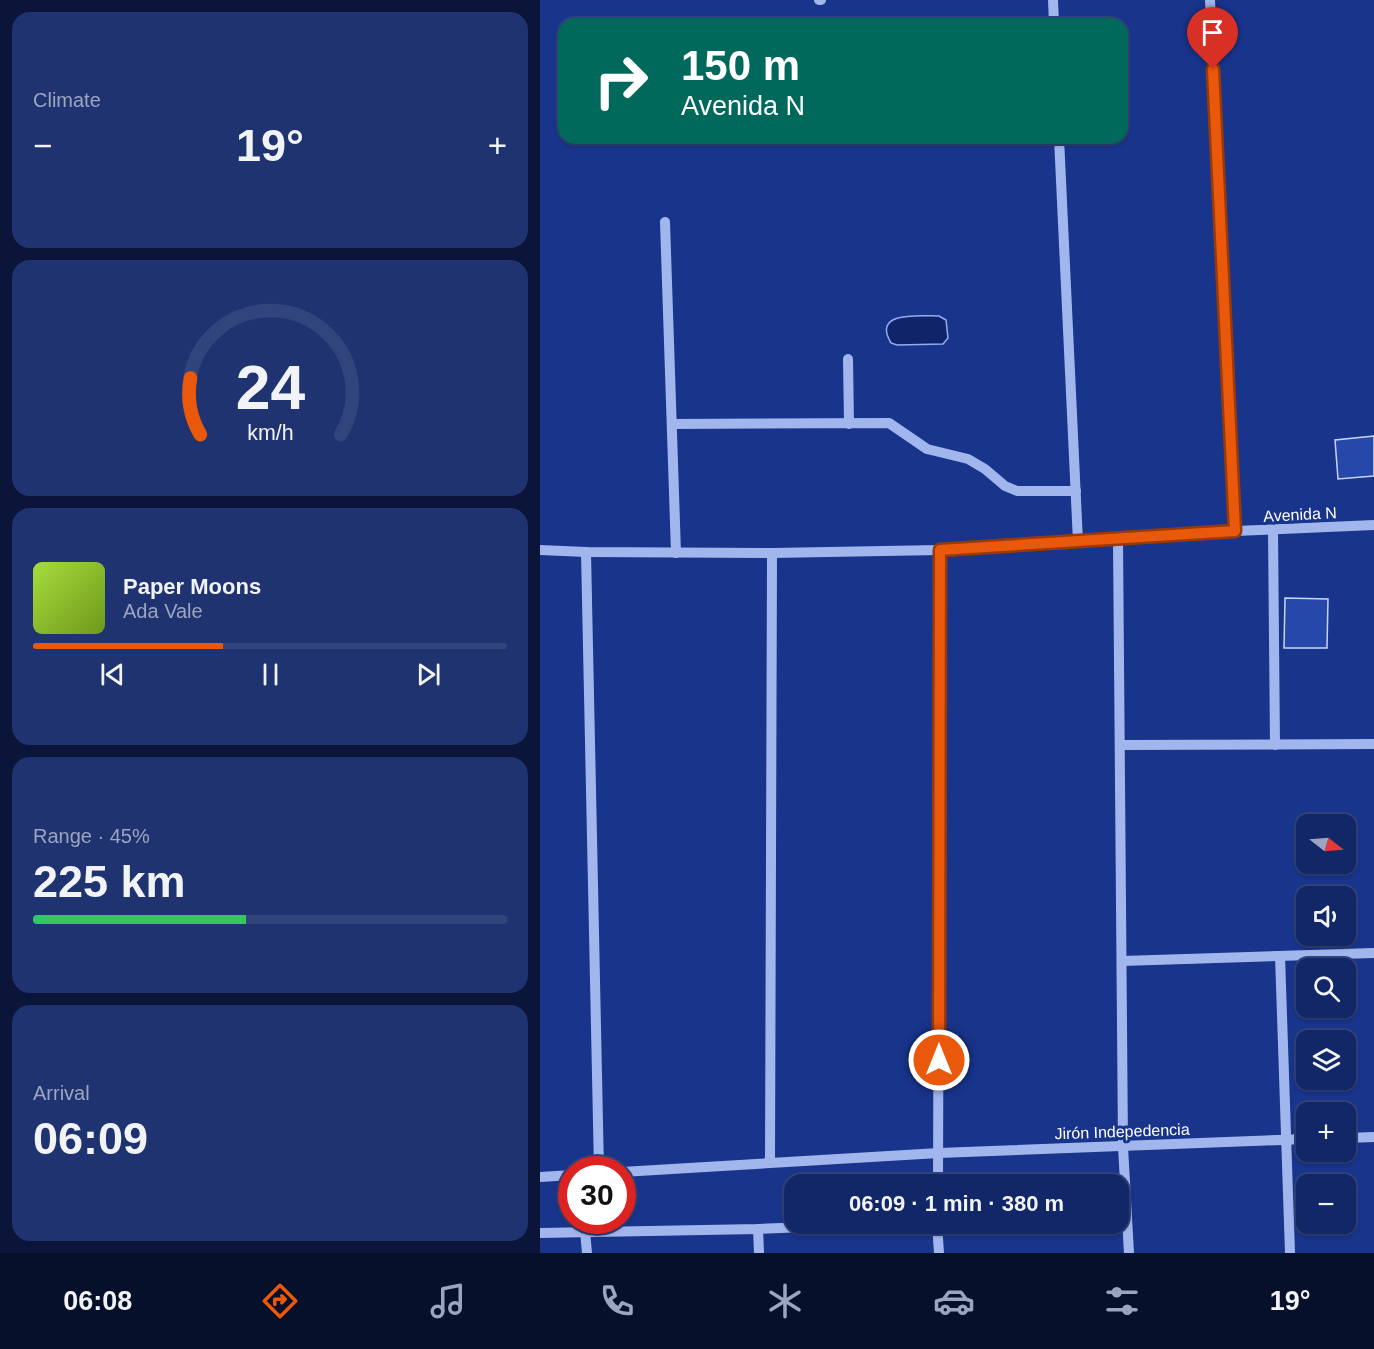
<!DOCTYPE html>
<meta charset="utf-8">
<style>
:root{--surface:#122768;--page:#1f3371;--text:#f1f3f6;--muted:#9ca5c0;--line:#31447c;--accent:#ea580c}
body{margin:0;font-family:Arial,sans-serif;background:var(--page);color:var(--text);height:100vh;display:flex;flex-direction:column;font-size:22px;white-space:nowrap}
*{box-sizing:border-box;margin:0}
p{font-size:20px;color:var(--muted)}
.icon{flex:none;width:33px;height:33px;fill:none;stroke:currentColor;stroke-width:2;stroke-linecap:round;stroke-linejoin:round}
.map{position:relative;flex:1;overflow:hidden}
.panel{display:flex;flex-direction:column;gap:12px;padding:12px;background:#0a1539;width:540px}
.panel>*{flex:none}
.banner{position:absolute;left:18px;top:18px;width:570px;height:126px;border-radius:18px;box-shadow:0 2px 4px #0004,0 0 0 2px var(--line);background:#00695c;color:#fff;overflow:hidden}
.needle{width:39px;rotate:107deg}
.tools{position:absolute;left:756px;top:814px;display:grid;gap:12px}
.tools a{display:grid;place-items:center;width:60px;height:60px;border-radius:12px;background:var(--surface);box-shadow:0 2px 4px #0004,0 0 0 2px var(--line);font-size:30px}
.speed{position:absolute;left:18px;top:1156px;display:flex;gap:12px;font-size:30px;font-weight:700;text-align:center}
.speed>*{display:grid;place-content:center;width:78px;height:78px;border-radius:50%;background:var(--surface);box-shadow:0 2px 4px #0004,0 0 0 2px var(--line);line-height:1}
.speed .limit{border:9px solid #d22;background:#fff;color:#111}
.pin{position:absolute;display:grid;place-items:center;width:51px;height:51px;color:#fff;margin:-62px -26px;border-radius:50% 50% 50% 0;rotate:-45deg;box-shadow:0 0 6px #0007}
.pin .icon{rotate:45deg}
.me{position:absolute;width:66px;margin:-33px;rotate:0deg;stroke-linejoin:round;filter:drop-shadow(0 0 4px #0008)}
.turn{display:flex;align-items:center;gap:21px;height:126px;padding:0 24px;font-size:27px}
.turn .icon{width:78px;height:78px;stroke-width:2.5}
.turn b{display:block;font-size:42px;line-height:51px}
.big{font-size:45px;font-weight:700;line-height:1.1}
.panel .tile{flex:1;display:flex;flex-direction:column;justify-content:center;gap:9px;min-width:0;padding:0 21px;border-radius:18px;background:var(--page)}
.panel .dial{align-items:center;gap:0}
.dial svg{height:156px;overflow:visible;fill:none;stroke:var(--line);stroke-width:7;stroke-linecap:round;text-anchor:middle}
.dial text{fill:var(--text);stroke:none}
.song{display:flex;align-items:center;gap:18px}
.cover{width:72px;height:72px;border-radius:9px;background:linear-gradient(135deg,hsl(80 70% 55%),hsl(80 70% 35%))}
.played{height:6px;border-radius:3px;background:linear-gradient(90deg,var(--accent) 40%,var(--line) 40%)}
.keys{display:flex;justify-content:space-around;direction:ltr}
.heat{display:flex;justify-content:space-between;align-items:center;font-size:33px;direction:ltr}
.charge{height:9px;border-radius:4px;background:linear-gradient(90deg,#34c759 45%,var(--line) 0)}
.trip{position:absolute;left:244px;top:1174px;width:345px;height:60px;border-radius:18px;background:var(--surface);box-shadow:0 2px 4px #0004,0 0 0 2px var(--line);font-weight:700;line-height:60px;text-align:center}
.menu{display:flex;height:96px;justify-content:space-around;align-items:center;background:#07102a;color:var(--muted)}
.menu .icon{width:42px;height:42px}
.menu .active{color:var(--accent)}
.menu b{font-size:27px;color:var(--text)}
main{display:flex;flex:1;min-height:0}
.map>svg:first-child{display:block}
.water{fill:#0f2469;stroke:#94adf1;stroke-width:1.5}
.building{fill:#2648aa;stroke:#c8d5fa;stroke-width:1.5}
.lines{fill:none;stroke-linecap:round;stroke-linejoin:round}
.minor{stroke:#a2b6ee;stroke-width:10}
.route-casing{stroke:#983908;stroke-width:15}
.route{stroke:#ea580c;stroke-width:10}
.labels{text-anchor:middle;stroke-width:6;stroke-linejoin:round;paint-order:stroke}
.street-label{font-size:16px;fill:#fff;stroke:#18348b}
</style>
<main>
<section class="panel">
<div class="tile"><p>Climate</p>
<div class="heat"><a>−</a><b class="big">19°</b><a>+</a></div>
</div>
<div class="tile dial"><svg viewBox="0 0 100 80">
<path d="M14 69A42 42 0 1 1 86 69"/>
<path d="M14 69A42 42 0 0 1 9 40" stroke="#ea580c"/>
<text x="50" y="56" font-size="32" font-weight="700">24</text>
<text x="50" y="72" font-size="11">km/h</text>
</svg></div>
<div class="tile">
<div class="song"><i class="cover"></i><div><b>Paper Moons</b><p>Ada Vale</p></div></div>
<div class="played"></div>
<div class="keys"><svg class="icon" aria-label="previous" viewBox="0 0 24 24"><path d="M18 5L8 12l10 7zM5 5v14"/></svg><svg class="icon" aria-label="pause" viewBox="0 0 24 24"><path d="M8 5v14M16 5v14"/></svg><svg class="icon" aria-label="next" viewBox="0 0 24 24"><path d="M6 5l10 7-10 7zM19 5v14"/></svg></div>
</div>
<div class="tile"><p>Range · 45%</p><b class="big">225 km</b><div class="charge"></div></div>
<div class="tile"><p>Arrival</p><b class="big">06:09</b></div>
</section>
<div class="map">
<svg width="834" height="1253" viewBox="0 0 834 1253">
<rect width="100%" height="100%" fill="#18348b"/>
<!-- water -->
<path class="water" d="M399,316L406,320L408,338L403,344L357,345L351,343C331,310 382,316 399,316Z"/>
<!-- building -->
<g class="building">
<polygon points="834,436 834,476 798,479 795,440"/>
<polygon points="745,598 788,599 787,648 744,648"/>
</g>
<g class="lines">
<!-- minor -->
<g class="minor">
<polyline points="279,0 281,0"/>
<polyline points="513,0 514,24"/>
<polyline points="670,0 695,531"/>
<polyline points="519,138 538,542"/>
<polyline points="125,222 136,553"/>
<polyline points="308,359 309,424"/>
<polyline points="132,424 349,423 387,449 428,459 445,469 465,486 477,491 536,491"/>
<polyline points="733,531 735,745"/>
<polyline points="578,539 583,1147 589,1253"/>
<polyline points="0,550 46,552 232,553 400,550 695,531 834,525"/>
<polyline points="46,552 59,1170"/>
<polyline points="580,745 834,744"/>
<polyline points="740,956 750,1253"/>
<polyline points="582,961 834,953"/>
<polyline points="806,1138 834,1137"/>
<polyline points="230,1162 232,553"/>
<polyline points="82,1172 399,1153 766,1139"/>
<polyline points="0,1177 32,1175"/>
<polyline points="398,1185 400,550"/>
<polyline points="397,1224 399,1253"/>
<polyline points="218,1229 219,1253"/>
<polyline points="45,1231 47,1253"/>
<polyline points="0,1233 218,1229 341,1224"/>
</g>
</g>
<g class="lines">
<!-- route casing -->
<g class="route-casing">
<polyline id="route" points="399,1060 400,550 695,531 673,69"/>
</g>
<!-- route -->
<use href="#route" class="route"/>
</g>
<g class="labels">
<!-- street labels -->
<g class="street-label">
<text transform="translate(760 514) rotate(-3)" y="6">Avenida N</text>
<text transform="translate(582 1131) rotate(-2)" y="6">Jirón Indepedencia</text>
</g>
</g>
</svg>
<div class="tools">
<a><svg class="needle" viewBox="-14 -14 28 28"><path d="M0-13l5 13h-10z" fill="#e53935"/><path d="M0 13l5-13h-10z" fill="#9ca5c0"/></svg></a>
<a><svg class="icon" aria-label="sound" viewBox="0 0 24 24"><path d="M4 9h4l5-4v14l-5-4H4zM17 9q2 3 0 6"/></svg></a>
<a><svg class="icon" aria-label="search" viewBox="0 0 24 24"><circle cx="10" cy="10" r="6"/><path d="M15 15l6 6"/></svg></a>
<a><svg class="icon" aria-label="layers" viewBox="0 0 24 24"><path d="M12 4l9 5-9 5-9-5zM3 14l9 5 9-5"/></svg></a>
<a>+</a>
<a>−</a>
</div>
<div class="speed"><div class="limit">30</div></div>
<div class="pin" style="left:673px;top:69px;background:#d93025"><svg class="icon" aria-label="arrive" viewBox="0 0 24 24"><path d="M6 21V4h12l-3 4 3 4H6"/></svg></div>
<svg class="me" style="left:399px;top:1060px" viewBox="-20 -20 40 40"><circle r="17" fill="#ea580c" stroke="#fff" stroke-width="3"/><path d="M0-11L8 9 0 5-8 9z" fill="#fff"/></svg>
<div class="trip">06:09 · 1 min · 380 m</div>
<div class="banner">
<div class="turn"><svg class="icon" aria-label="right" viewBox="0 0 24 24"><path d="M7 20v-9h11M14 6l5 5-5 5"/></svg><div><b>150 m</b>Avenida N</div></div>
</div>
</div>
</main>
<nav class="menu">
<b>06:08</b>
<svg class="icon active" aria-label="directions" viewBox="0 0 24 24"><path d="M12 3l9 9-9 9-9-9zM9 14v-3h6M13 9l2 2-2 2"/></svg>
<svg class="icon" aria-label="music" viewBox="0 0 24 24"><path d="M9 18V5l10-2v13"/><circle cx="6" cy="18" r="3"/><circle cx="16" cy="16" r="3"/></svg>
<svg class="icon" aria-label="phone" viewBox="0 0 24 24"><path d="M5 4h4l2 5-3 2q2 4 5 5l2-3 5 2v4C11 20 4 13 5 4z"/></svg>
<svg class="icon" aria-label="climate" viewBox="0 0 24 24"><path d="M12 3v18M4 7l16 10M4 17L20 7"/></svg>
<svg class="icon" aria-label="car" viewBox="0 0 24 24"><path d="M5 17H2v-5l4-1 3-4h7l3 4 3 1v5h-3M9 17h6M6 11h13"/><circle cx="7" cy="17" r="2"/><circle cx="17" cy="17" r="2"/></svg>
<svg class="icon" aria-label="filters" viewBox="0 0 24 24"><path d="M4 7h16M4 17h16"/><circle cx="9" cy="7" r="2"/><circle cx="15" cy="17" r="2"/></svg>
<b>19°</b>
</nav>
